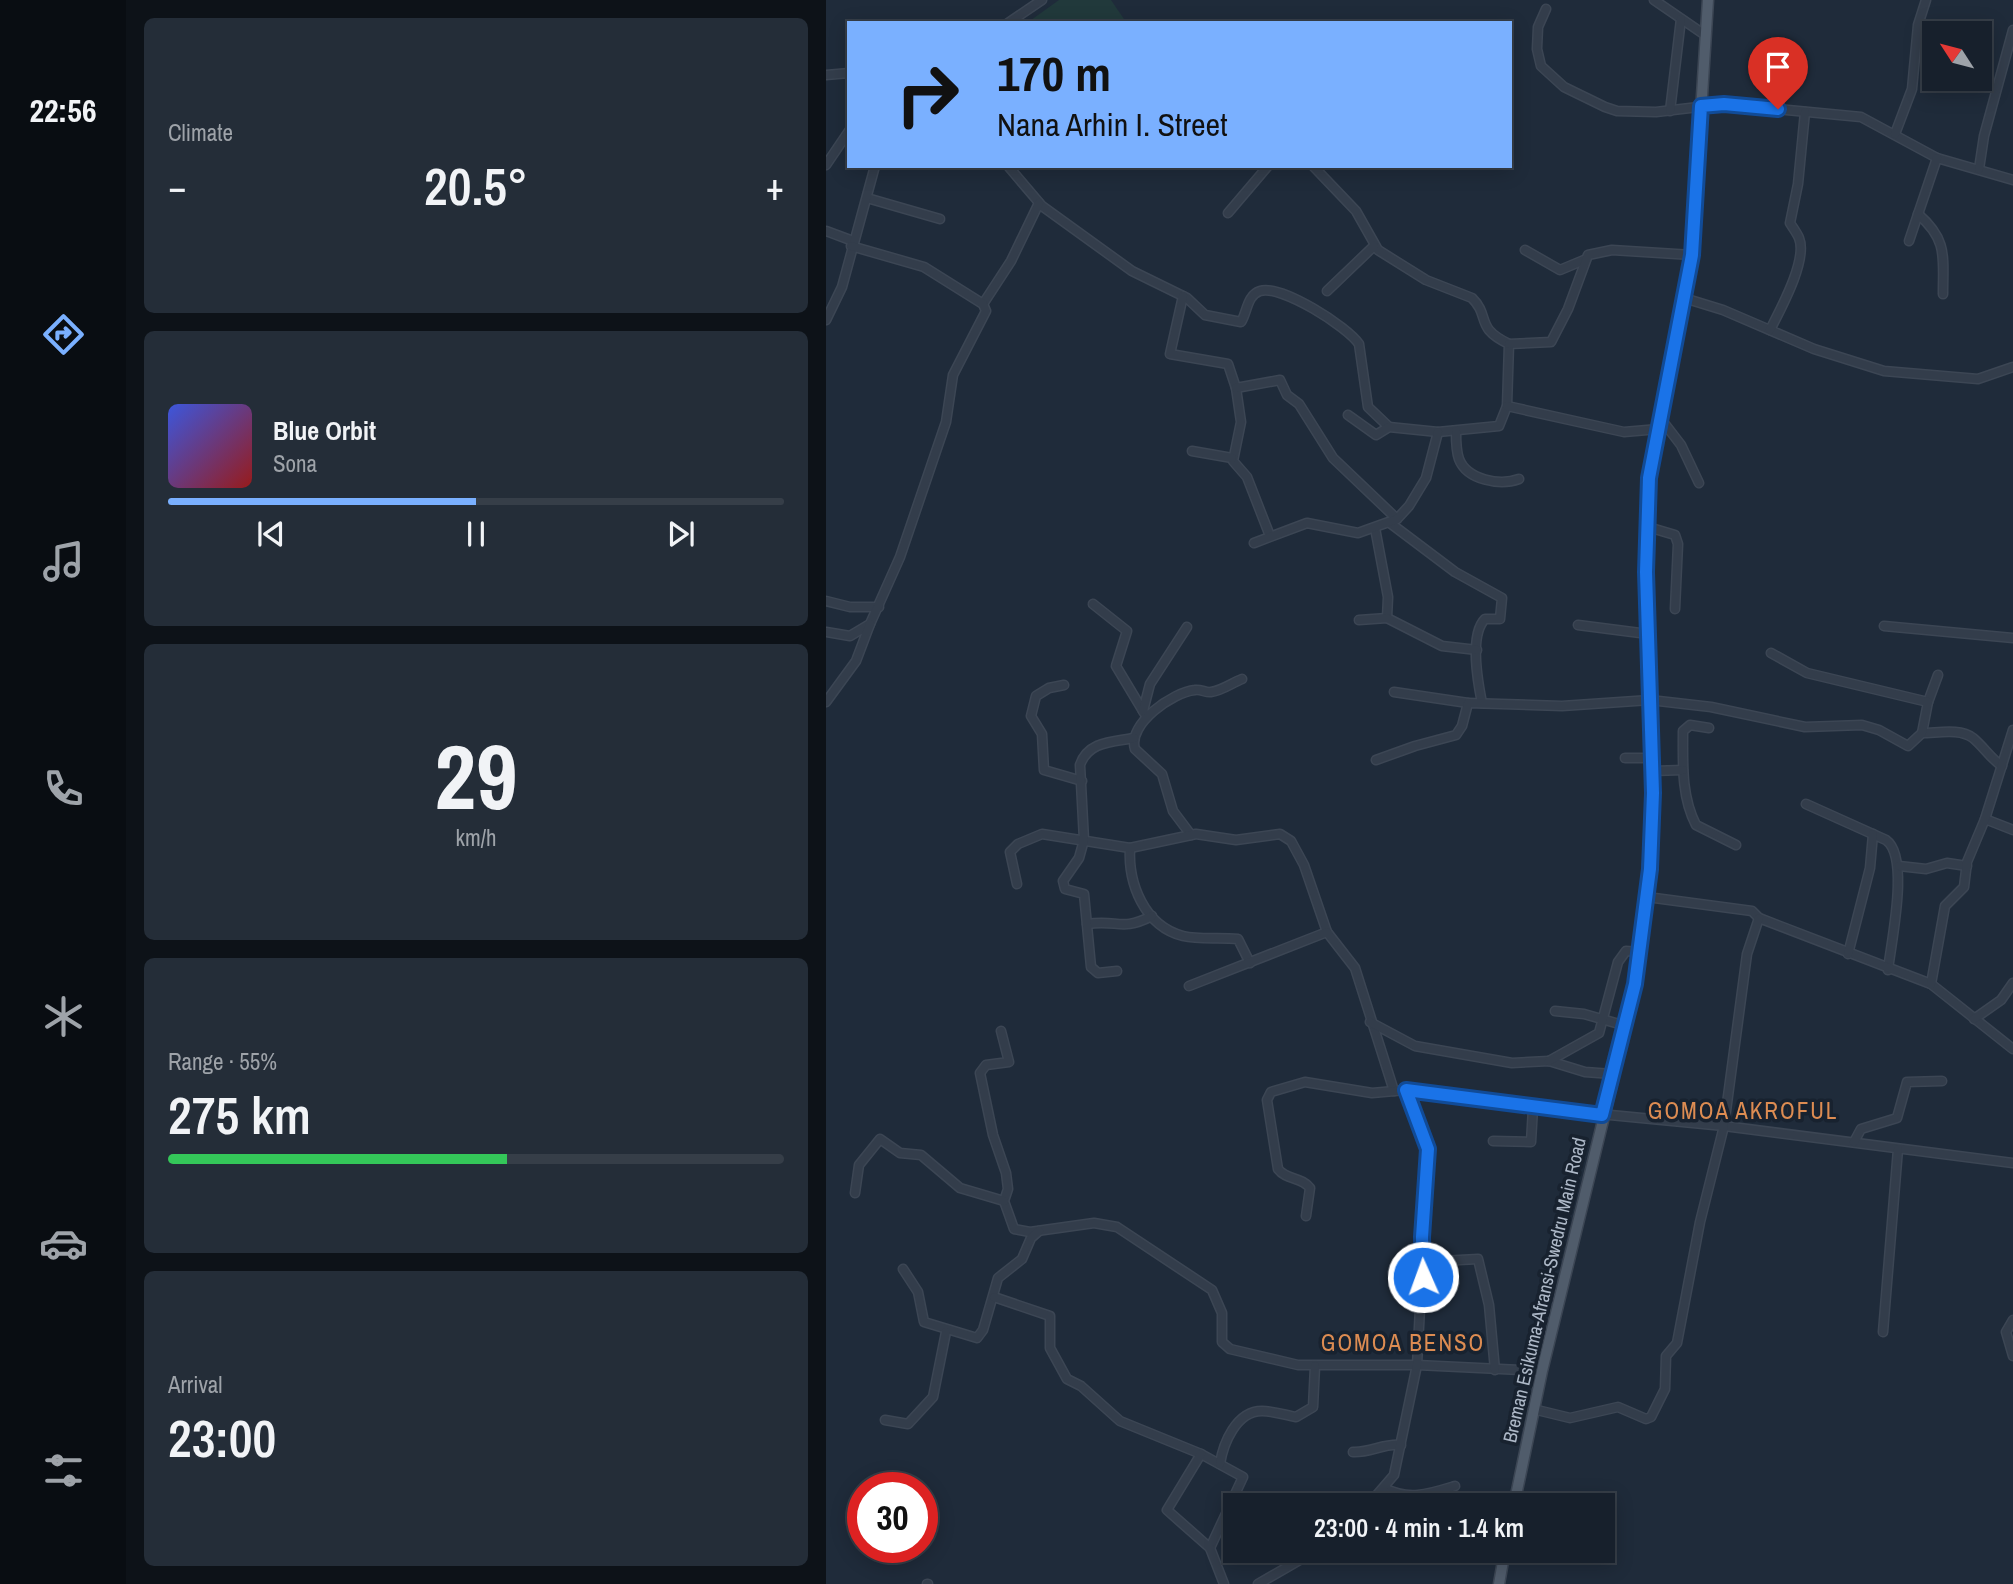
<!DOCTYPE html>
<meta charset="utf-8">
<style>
:root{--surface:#17202c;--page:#242d38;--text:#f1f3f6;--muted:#9ea3a9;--line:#363e48;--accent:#7ab0ff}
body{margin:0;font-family:"Archivo Narrow",sans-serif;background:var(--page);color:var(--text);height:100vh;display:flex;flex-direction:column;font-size:26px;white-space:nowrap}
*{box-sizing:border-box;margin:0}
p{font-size:23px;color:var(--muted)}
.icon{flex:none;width:38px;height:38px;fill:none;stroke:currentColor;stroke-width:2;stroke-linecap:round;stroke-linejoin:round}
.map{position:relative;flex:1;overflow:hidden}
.details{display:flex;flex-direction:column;gap:18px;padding:18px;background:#0d1218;width:700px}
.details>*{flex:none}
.hud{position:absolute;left:21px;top:21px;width:665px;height:147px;border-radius:0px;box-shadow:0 4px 18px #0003,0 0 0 2px var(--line);background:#7ab0ff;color:#111;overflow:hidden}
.needle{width:46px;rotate:306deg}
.tools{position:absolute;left:1096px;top:21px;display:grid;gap:14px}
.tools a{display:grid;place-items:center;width:70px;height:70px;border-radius:0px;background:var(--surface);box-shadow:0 4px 18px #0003,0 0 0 2px var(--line);font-size:35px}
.speed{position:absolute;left:21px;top:1472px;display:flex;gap:14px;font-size:35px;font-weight:700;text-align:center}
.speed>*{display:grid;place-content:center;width:91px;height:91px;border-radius:50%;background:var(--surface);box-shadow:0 4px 18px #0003,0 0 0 2px var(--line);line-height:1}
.speed .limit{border:10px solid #d22;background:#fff;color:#111}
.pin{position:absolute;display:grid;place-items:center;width:60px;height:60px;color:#fff;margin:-72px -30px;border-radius:50% 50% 50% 0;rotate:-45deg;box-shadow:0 0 7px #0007}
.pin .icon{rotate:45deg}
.me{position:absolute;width:77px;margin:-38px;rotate:358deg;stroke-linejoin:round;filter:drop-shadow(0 0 5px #0008)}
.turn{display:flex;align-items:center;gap:24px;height:147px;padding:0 35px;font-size:32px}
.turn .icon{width:91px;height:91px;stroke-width:2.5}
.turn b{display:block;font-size:49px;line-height:60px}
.big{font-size:52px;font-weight:600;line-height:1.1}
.details .widget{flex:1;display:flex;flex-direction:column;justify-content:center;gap:10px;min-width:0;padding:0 24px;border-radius:10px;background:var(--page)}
.details .dial{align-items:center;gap:0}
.dial b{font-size:91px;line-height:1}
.song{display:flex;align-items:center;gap:21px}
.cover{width:84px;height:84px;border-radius:10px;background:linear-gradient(135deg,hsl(230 70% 55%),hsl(0 70% 35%))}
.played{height:7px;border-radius:4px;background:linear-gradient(90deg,var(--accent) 50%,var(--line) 50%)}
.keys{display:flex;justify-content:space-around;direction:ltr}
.heat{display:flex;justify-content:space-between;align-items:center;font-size:38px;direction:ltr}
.charge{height:10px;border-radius:5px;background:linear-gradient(90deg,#34c759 55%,var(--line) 0)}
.trip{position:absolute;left:397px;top:1493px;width:392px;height:70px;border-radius:0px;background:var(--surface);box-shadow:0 4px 18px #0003,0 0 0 2px var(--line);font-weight:600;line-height:70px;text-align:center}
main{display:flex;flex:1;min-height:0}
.menu{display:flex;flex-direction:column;width:126px;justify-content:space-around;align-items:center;background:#090d12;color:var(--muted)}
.menu .icon{width:49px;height:49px}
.menu .on{color:var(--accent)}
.menu b{font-size:32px;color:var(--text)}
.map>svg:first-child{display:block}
.green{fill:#21393b}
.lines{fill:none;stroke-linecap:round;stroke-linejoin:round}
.minor-casing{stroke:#3c4654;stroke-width:11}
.major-casing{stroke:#3c4654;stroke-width:13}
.minor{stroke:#333d4b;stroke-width:8}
.major{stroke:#505c6b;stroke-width:10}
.route-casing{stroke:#114b97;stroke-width:18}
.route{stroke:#1a73e8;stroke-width:12}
.labels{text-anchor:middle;stroke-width:7;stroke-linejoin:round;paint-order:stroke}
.street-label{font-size:19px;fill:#adb8c7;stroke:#18222f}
.quarter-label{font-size:23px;letter-spacing:2px;fill:#dd8c52;stroke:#18222f}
</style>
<main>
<nav class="menu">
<b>22:56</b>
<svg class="icon on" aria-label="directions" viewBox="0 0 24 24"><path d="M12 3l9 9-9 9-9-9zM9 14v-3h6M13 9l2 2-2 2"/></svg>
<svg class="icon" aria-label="music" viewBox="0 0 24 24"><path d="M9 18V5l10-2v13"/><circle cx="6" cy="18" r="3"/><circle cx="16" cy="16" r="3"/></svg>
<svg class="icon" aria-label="phone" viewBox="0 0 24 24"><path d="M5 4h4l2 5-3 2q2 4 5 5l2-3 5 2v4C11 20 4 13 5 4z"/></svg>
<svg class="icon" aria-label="climate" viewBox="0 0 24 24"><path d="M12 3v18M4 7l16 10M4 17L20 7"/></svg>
<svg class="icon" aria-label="car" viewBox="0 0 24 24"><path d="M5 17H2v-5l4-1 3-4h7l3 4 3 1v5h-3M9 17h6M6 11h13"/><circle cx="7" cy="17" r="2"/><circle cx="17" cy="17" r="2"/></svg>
<svg class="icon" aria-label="filters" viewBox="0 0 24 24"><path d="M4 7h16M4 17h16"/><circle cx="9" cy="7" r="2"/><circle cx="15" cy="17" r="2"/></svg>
</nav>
<section class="details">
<div class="widget"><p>Climate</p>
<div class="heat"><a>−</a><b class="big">20.5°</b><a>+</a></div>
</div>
<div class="widget">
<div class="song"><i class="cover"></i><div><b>Blue Orbit</b><p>Sona</p></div></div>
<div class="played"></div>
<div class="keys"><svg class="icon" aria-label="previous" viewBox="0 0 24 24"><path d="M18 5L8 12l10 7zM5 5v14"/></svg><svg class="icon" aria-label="pause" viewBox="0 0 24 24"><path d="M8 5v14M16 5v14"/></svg><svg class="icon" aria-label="next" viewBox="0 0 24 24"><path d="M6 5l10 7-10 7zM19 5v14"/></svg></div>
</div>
<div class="widget dial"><b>29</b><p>km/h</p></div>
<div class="widget"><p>Range · 55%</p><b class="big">275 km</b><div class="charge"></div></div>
<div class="widget"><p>Arrival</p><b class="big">23:00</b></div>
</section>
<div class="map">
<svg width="1187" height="1584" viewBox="0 0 1187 1584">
<rect width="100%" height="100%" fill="#1f2b3a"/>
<!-- green -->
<polygon class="green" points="233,0 285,0 300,22 201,23"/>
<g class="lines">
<!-- minor casing -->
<g class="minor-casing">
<g id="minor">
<polyline points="828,0 879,35"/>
<polyline points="720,9 712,27 711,49 715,66 738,87 779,107 791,111 830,112 898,104 1035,117 1111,158 1187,180"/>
<polyline points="182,23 216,0"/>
<polyline points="0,75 23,73"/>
<polyline points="844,111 855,19"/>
<polyline points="1069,134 1086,89 1092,25 1100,0"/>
<polyline points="0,165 23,131"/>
<path d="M182,166L216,206L306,271L361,298L379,315L415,322C421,313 421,295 434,291C455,284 522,327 533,344L542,407L563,427"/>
<path d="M487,166L530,211L552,250L600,280L646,298C665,317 648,327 683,344L681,406L673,426L612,432L563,427L550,435L522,415"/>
<polyline points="1153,169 1158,136 1187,30"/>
<polyline points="41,198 114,219"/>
<polyline points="402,213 442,166"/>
<path d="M1092,214C1122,240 1117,257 1117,294"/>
<polyline points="0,231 27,241"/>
<polyline points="1083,241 1111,158"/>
<polyline points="699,250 734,270 758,260"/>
<polyline points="501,291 548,246"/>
<polyline points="357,296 344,354 402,364 410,388 415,422 407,461 421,477 444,536"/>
<polyline points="858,298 897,310 988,349 1058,371 1152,379 1187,367"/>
<polyline points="157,304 185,261 213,203"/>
<polyline points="0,320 16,287 49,166"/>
<path d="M944,330C954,310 982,260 973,238C971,233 967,228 964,223L972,184L979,112"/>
<polyline points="683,344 725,342 742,309 762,255 786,250 866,255"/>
<polyline points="410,388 454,380 461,395 473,404 507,458 571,519"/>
<polyline points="681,406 798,432 833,429"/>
<polyline points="835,419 855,445 873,483"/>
<path d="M630,431C630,440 630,451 633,459C641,480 674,486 693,479"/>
<polyline points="366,451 406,458"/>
<path d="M564,523L629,572L676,598L674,619H659C643,635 652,683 656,703"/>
<polyline points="822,527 849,535 852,544 849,609"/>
<polyline points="549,528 562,597 561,618"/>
<polyline points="428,543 481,523 532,533 571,519 583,506 600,478 612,432"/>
<polyline points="0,601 24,607 53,607"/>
<polyline points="267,604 301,631 290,666 320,716"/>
<polyline points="533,620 561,618 616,646 651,650"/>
<polyline points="752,625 822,634"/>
<polyline points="1058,626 1187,638"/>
<polyline points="0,632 24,636 44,624 74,557 120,422 127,375 160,311 157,304 98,267 25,246"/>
<polyline points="238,685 223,688 210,696 205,716 216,734 218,770 256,781"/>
<polyline points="568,692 642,703"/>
<polyline points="0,702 30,661 44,624"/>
<polyline points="1102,702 1112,675"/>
<polyline points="317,711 324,684 361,627"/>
<path d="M883,728L864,725L857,731C857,763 855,796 870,825L910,845"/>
<path d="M1096,733C1112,733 1134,728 1147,738C1158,747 1164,758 1176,766"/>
<polyline points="799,758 826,758"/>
<polyline points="550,760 589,746 630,735 636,726 642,703 736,706 824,700 885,707 979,727 1036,725 1053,730 1082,746 1096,733 1102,702 981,673 945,653"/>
<polyline points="826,771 857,770"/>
<path d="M980,804L1060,840C1084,857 1065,942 1062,970"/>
<polyline points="1159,819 1187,830"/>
<path d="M365,835L347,811L336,774L309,749C301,724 347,692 369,690C375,689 380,693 385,692C395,691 406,683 416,679"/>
<path d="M304,848C302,883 318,926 357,936C374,940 394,937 412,939L424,963"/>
<polyline points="1073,866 1100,869 1121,863 1141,866"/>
<polyline points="191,884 184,852 192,844 216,834 304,848 370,834 410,840 454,834 465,841 478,865 501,932"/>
<polyline points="821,897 926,911 933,918 1105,984 1187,1049"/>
<polyline points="933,918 921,954 898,1126 1187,1163"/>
<path d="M261,924C293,919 294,932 326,916"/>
<polyline points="1022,954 1044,868 1047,834"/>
<path d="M291,971L272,973L265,967L258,894L239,889L237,881L253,858L258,840L254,765C262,741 287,742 308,738"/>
<polyline points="1105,984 1119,906 1138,887 1141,862 1159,819 1187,730"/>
<polyline points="363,986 501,932 529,968 568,1091"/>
<polyline points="729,1011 758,1014 800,1026"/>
<polyline points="1148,1019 1175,1000 1187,983"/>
<polyline points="544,1022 589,1046 686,1063 723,1061 759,1072 786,1074"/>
<polyline points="175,1031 183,1062 160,1065 154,1073 167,1135 180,1173 182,1189 178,1201 188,1229 204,1232 268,1223 291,1227 386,1290 396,1313 396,1342 404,1349 472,1365 591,1365 716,1371"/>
<polyline points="723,1061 773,1033 792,962 800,951 814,952"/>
<polyline points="667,1141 705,1142 707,1108"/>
<polyline points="1028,1142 1035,1129 1071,1118 1081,1082 1116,1081"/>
<polyline points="29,1193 33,1165 54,1139 74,1153 95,1155 134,1188 178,1201"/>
<path d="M480,1216L484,1188C476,1177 460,1180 452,1169L441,1100L445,1092L479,1082L546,1093L580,1090L681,1105L898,1126L874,1222L851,1343L840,1356L839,1389L825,1417L820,1419L792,1407L744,1418L707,1409"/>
<polyline points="597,1262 652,1259 663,1305 669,1370"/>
<polyline points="77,1269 92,1292 98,1322 151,1338 157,1330 172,1278 196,1259 205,1238 213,1231"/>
<polyline points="168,1297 224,1316 224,1348 241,1379 255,1386 294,1421 375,1454 417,1477 384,1548"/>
<polyline points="1187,1320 1180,1332 1187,1356"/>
<polyline points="1057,1332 1072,1149"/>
<polyline points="59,1420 82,1424 107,1397 120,1332"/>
<path d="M527,1452C544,1453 558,1443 575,1445"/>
<polyline points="375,1454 341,1510 384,1548 398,1584"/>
<path d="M394,1464C397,1444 410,1411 436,1411C447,1411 459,1415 470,1417L487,1407L489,1366"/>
<path d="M558,1488C583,1501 603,1494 629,1486"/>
<polyline points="542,1505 568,1475 591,1365 602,1156 580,1090"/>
<polyline points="101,1584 102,1584"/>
<polyline points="432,1584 491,1550"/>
</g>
</g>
<!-- major casing -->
<g class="major-casing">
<g id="major">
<polyline points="688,1505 716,1371 800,1026 818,924 827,793 819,573 823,478 866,255 882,0"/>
<polyline points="673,1584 679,1550"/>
</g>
</g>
<!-- minor -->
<use href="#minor" class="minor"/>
<!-- major -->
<use href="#major" class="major"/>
</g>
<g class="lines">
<!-- route casing -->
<g class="route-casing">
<polyline id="route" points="597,1277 596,1237 602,1149 580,1090 776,1115 809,984 824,869 827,793 820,572 823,478 866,255 875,106 898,104 952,109"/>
</g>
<!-- route -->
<use href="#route" class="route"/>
</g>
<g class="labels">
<!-- street labels -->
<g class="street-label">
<text transform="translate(718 1290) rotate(-77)" y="7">Breman Esikuma-Afransi-Swedru Main Road</text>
</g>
<!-- quarter labels -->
<g class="quarter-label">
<text x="917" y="1119">GOMOA AKROFUL</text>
<text x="577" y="1351">GOMOA BENSO</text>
</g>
</g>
</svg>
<div class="tools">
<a><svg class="needle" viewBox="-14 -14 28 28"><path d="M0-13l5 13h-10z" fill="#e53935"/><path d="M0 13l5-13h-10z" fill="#9ea3a9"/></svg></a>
</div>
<div class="speed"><div class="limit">30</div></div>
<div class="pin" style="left:952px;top:109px;background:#d93025"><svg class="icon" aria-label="arrive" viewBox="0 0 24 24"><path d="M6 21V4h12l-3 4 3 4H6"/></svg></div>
<svg class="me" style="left:597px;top:1277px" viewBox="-20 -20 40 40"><circle r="17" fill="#1a73e8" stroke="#fff" stroke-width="3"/><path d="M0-11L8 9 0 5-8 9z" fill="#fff"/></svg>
<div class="trip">23:00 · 4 min · 1.4 km</div>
<div class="hud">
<div class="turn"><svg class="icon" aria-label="right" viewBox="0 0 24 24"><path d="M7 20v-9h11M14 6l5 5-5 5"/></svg><div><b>170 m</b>Nana Arhin I. Street</div></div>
</div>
</div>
</main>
